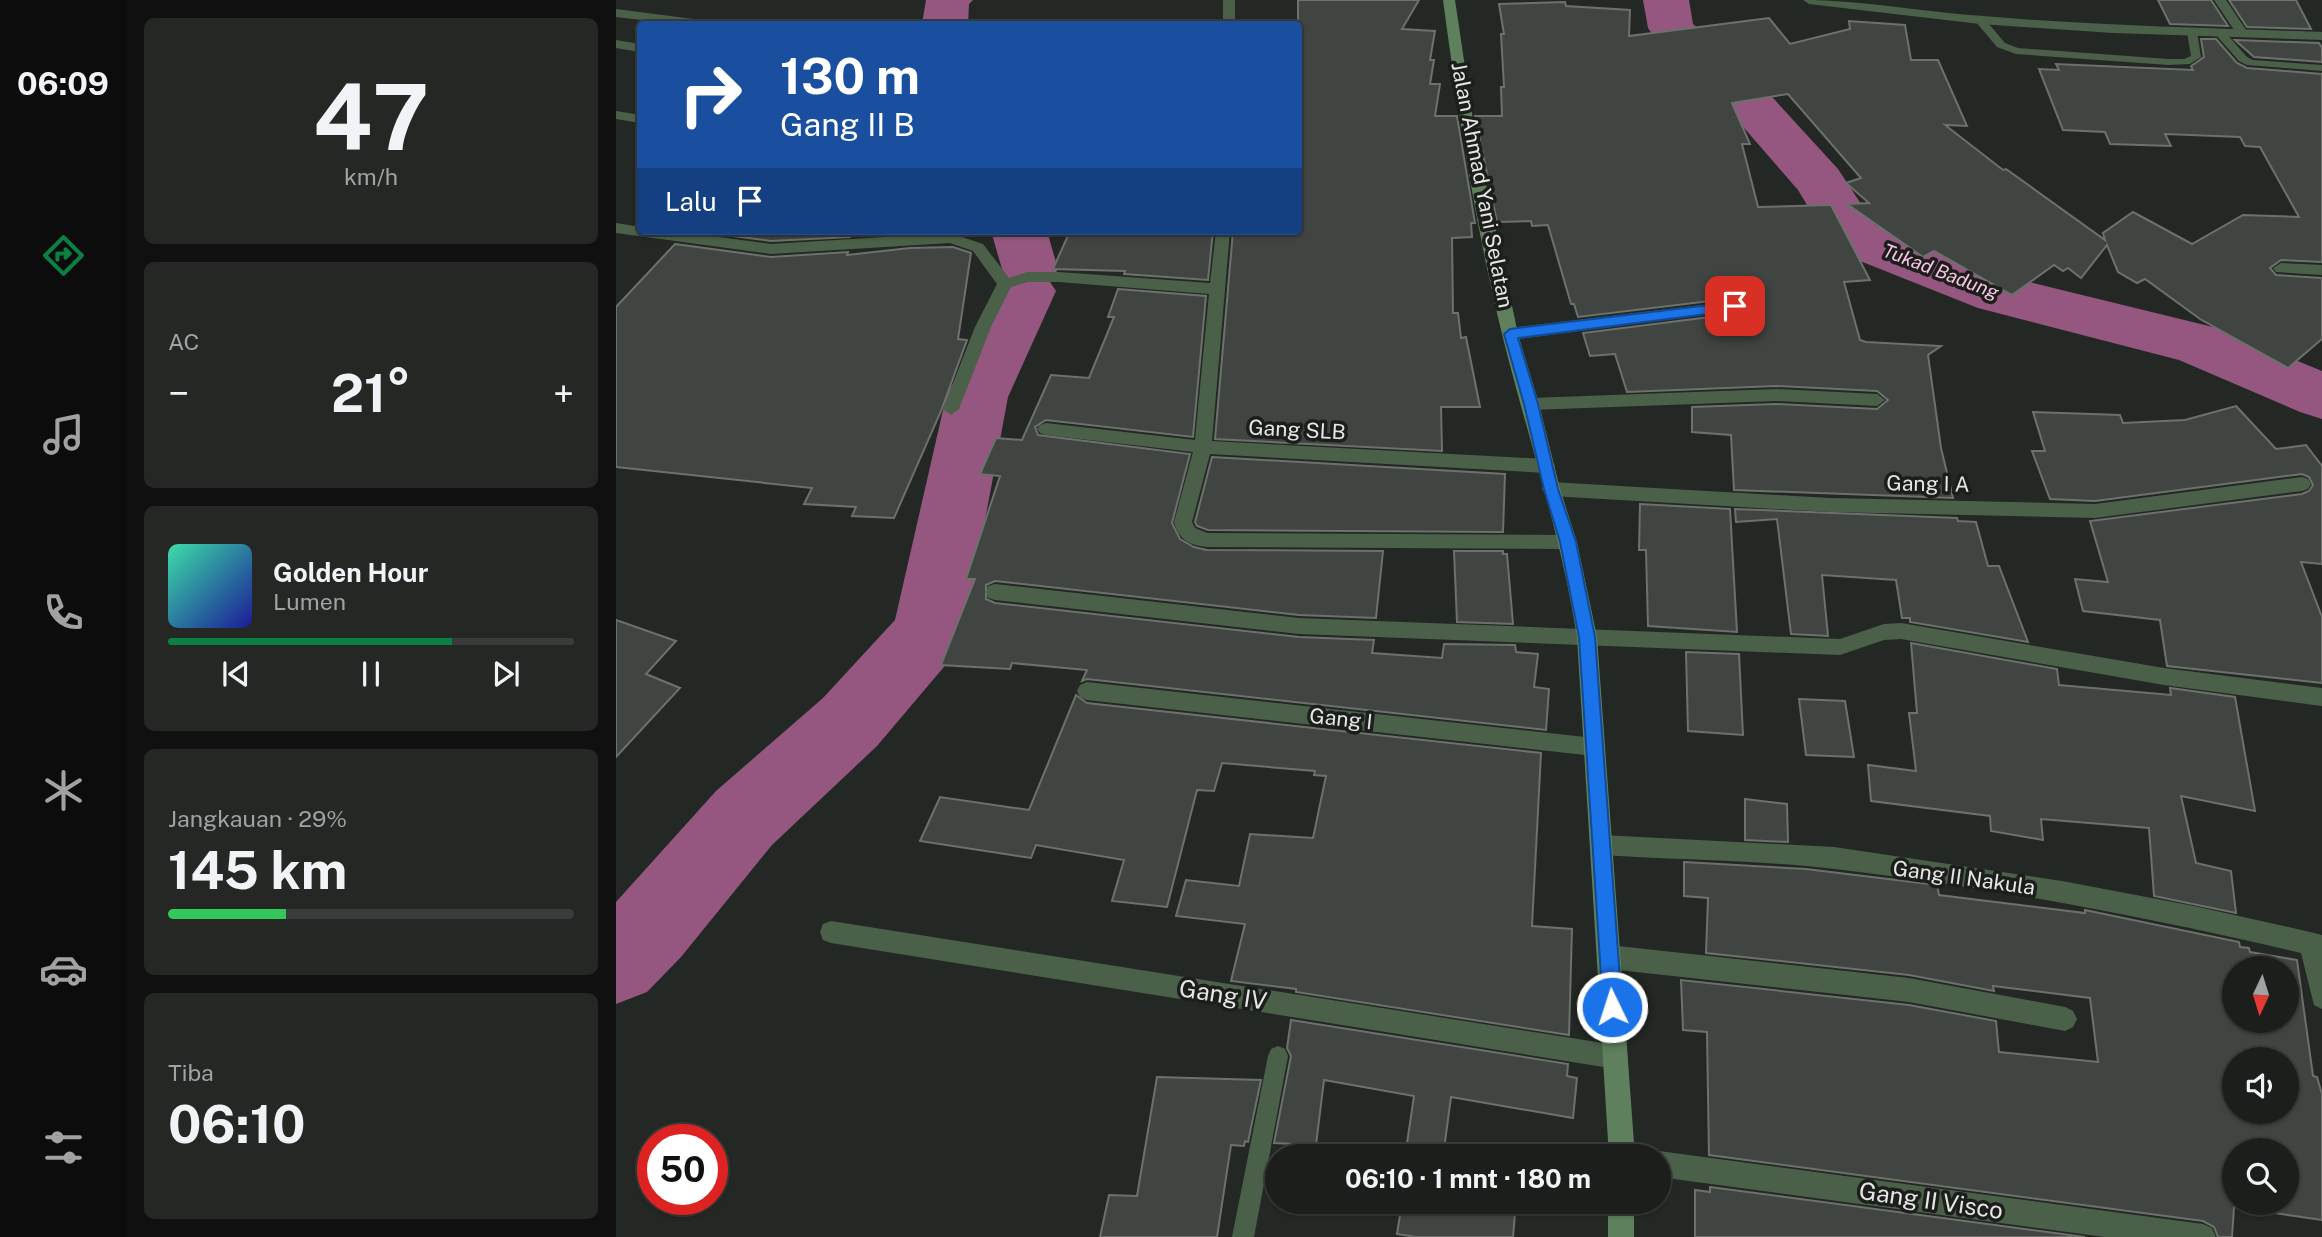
<!DOCTYPE html>
<html lang="id">
<meta charset="utf-8">
<style>
:root{--surface:#1b1e1b;--page:#242724;--text:#f1f3f6;--muted:#a0a2a3;--line:#393c3a;--accent:#0b8043}
body{margin:0;font-family:"Public Sans",sans-serif;background:var(--page);color:var(--text);height:100vh;display:flex;flex-direction:column;font-size:26px;white-space:nowrap}
*{box-sizing:border-box;margin:0}
p{font-size:23px;color:var(--muted)}
.icon{flex:none;width:38px;height:38px;fill:none;stroke:currentColor;stroke-width:2;stroke-linecap:round;stroke-linejoin:round}
.map{position:relative;flex:1;overflow:hidden}
.drawer{display:flex;flex-direction:column;gap:18px;padding:18px;background:#0f100f;width:490px}
.drawer>*{flex:none}
.banner{position:absolute;left:21px;top:21px;width:665px;height:214px;border-radius:7px;box-shadow:0 2px 5px #0004,0 0 0 2px var(--line);background:#1a4fa0;color:#fff;overflow:hidden}
.needle{width:46px;rotate:184deg}
.tools{position:absolute;left:1606px;top:956px;display:grid;gap:14px}
.tools a{display:grid;place-items:center;width:77px;height:77px;border-radius:50%;background:var(--surface);box-shadow:0 2px 5px #0004,0 0 0 2px var(--line);font-size:35px}
.speed{position:absolute;left:21px;top:1124px;display:flex;gap:14px;font-size:35px;font-weight:700;text-align:center}
.speed>*{display:grid;place-content:center;width:91px;height:91px;border-radius:50%;background:var(--surface);box-shadow:0 2px 5px #0004,0 0 0 2px var(--line);line-height:1}
.speed .limit{border:10px solid #d22;background:#fff;color:#111}
.pin{position:absolute;display:grid;place-items:center;width:60px;height:60px;color:#fff;margin:-30px;border-radius:14px;box-shadow:0 4px 10px #0006}
.me{position:absolute;width:77px;margin:-38px;rotate:356deg;stroke-linejoin:round;filter:drop-shadow(0 0 5px #0008)}
.turn{display:flex;align-items:center;gap:24px;height:147px;padding:0 28px;font-size:32px}
.turn .icon{width:91px;height:91px;stroke-width:2.5}
.turn b{display:block;font-size:49px;line-height:60px}
.then{display:flex;align-items:center;height:66px;padding:0 28px;background:#0003;gap:14px;font-size:26px}
.big{font-size:52px;font-weight:700;line-height:1.1}
.drawer .card{flex:1;display:flex;flex-direction:column;justify-content:center;gap:10px;min-width:0;padding:0 24px;border-radius:10px;background:var(--page)}
.drawer .dial{align-items:center;gap:0}
.dial b{font-size:91px;line-height:1}
.song{display:flex;align-items:center;gap:21px}
.cover{width:84px;height:84px;border-radius:10px;background:linear-gradient(135deg,hsl(160 70% 55%),hsl(240 70% 35%))}
.played{height:7px;border-radius:4px;background:linear-gradient(90deg,var(--accent) 70%,var(--line) 70%)}
.keys{display:flex;justify-content:space-around;direction:ltr}
.heat{display:flex;justify-content:space-between;align-items:center;font-size:38px;direction:ltr}
.charge{height:10px;border-radius:5px;background:linear-gradient(90deg,#34c759 29%,var(--line) 0)}
.trip{position:absolute;left:649px;top:1144px;width:406px;height:70px;border-radius:35px;background:var(--surface);box-shadow:0 2px 5px #0004,0 0 0 2px var(--line);font-weight:700;line-height:70px;text-align:center}
main{display:flex;flex:1;min-height:0}
.menu{display:flex;flex-direction:column;width:126px;justify-content:space-around;align-items:center;background:#0b0c0b;color:var(--muted)}
.menu .icon{width:49px;height:49px}
.menu .current{color:var(--accent)}
.menu b{font-size:32px;color:var(--text)}
.map>svg:first-child{display:block}
.lines{fill:none;stroke-linecap:round;stroke-linejoin:round}
.river{fill:#95577f;fill-rule:evenodd}
.building{fill:#414541;stroke:#6c716c;stroke-width:2;fill-rule:evenodd}
.service{fill:#4b6049;fill-rule:evenodd}
.minor{fill:#4b6049;fill-rule:evenodd}
.tertiary{fill:#4b6049;fill-rule:evenodd}
.secondary{fill:#5e805c;fill-rule:evenodd}
.route{fill:#1a73e8;stroke:#114b97;stroke-width:2}
.labels{text-anchor:middle;stroke-width:7;stroke-linejoin:round;paint-order:stroke}
.far-water-label{font-size:19px;font-style:italic;fill:#fbc3e5;stroke:#1b1e1a}
.street-label{font-size:21px;fill:#e5e7e5;stroke:#1b1e1a}
.near-street-label{font-size:24px;fill:#e5e7e5;stroke:#1b1e1a}
</style>
<main>
<nav class="menu">
<b>06:09</b>
<svg class="icon current" aria-label="directions" viewBox="0 0 24 24"><path d="M12 3l9 9-9 9-9-9zM9 14v-3h6M13 9l2 2-2 2"/></svg>
<svg class="icon" aria-label="music" viewBox="0 0 24 24"><path d="M9 18V5l10-2v13"/><circle cx="6" cy="18" r="3"/><circle cx="16" cy="16" r="3"/></svg>
<svg class="icon" aria-label="phone" viewBox="0 0 24 24"><path d="M5 4h4l2 5-3 2q2 4 5 5l2-3 5 2v4C11 20 4 13 5 4z"/></svg>
<svg class="icon" aria-label="climate" viewBox="0 0 24 24"><path d="M12 3v18M4 7l16 10M4 17L20 7"/></svg>
<svg class="icon" aria-label="car" viewBox="0 0 24 24"><path d="M5 17H2v-5l4-1 3-4h7l3 4 3 1v5h-3M9 17h6M6 11h13"/><circle cx="7" cy="17" r="2"/><circle cx="17" cy="17" r="2"/></svg>
<svg class="icon" aria-label="filters" viewBox="0 0 24 24"><path d="M4 7h16M4 17h16"/><circle cx="9" cy="7" r="2"/><circle cx="15" cy="17" r="2"/></svg>
</nav>
<section class="drawer">
<div class="card dial"><b>47</b><p>km/h</p></div>
<div class="card"><p>AC</p>
<div class="heat"><a>−</a><b class="big">21°</b><a>+</a></div>
</div>
<div class="card">
<div class="song"><i class="cover"></i><div><b>Golden Hour</b><p>Lumen</p></div></div>
<div class="played"></div>
<div class="keys"><svg class="icon" aria-label="previous" viewBox="0 0 24 24"><path d="M18 5L8 12l10 7zM5 5v14"/></svg><svg class="icon" aria-label="pause" viewBox="0 0 24 24"><path d="M8 5v14M16 5v14"/></svg><svg class="icon" aria-label="next" viewBox="0 0 24 24"><path d="M6 5l10 7-10 7zM19 5v14"/></svg></div>
</div>
<div class="card"><p>Jangkauan · 29%</p><b class="big">145 km</b><div class="charge"></div></div>
<div class="card"><p>Tiba</p><b class="big">06:10</b></div>
</section>
<div class="map">
<svg width="1706" height="1237" viewBox="0 0 1706 1237">
<rect width="100%" height="100%" fill="#242824"/>
<g class="lines">
<!-- river -->
<g class="river">
<polygon points="310,0 357,0 353,4 352,24 306,24"/>
<polygon points="1027,0 1073,0 1077,24 1158,99 1222,169 1259,225 1397,278 1601,328 1706,371 1706,419 1684,412 1563,360 1362,308 1219,251 1182,190 1122,121 1039,38 1032,28"/>
<polygon points="375,231 431,231 442,269 434,282 440,291 392,397 348,633 338,655 261,746 156,845 65,957 31,992 0,1004 0,902 100,791 207,698 279,620 330,397 391,277 386,269"/>
</g>
</g>
<!-- building -->
<g class="building">
<polygon points="682,0 803,0 786,29 819,31 814,60 818,60 814,84 824,84 819,116 841,116 859,223 855,223 856,237 836,238 837,313 842,313 845,338 850,337 864,407 825,407 826,451 599,439 617,231 682,231"/>
<polygon points="1542,0 1595,0 1612,26 1554,24"/>
<polygon points="1613,0 1680,0 1695,29 1631,27"/>
<polygon points="949,2 950,6 1014,10 1013,36 1153,18 1174,44 1234,29 1233,21 1289,25 1295,60 1322,60 1351,126 1329,125 1387,170 1390,169 1489,240 1487,233 1517,212 1576,244 1627,215 1683,217 1644,147 1629,146 1624,137 1549,134 1555,146 1494,144 1489,132 1447,130 1423,69 1443,70 1440,64 1577,70 1575,66 1588,57 1585,39 1600,39 1621,63 1631,68 1706,74 1706,262 1665,260 1654,268 1660,275 1706,278 1706,339 1672,368 1584,319 1529,279 1521,283 1502,272 1491,245 1465,278 1452,268 1447,271 1438,265 1396,295 1318,251 1307,257 1231,204 1253,203 1230,183 1245,178 1172,94 1116,103 1134,144 1126,144 1142,207 1215,205 1254,280 1228,282 1244,340 1250,342 1325,346 1312,355 1325,448 1337,498 1118,490 1115,435 1076,432 1076,407 1160,404 1261,409 1272,400 1261,391 1160,386 1011,392 999,354 974,356 967,333 1125,313 1129,305 1125,299 1119,298 962,317 958,304 955,304 932,225 916,226 915,221 881,222 859,116 886,116 885,87 888,87 885,34 888,34 883,4"/>
<polygon points="1619,40 1703,43 1706,48 1706,62 1638,57"/>
<polygon points="77,231 235,231 234,237 155,241"/>
<polygon points="454,231 597,231 592,280 508,274 509,271 437,269"/>
<polygon points="59,244 155,257 232,252 231,255 294,248 337,247 355,253 342,339 351,340 325,411 278,518 236,516 240,507 188,504 196,488 0,467 0,307"/>
<polygon points="502,289 590,296 577,437 430,420 419,427 422,435 574,454 556,523 564,539 578,547 591,550 767,551 760,618 683,615 379,581 370,585 370,599 379,603 683,637 758,640 756,653 826,658 828,644 899,645 900,652 922,654 918,687 933,689 930,730 471,679 466,681 471,670 396,663 394,669 325,665 359,579 350,579 384,476 364,474 380,438 406,440 435,375 473,378 498,317 492,317"/>
<polygon points="1620,406 1660,449 1690,445 1706,466 1706,564 1685,562 1706,617 1706,683 1551,666 1544,620 1467,611 1459,579 1492,582 1474,521 1686,494 1693,491 1697,485 1693,477 1686,474 1479,501 1434,499 1416,451 1429,451 1417,412 1504,415 1507,423 1569,420"/>
<polygon points="596,457 889,474 887,532 592,530 581,526 579,522"/>
<polygon points="1024,504 1114,509 1121,632 1032,626 1030,550 1023,550"/>
<polygon points="1119,509 1341,518 1342,521 1360,522 1372,566 1383,566 1412,642 1294,622 1294,618 1286,618 1280,580 1206,575 1212,636 1175,634 1161,519 1120,522"/>
<polygon points="838,551 887,551 887,554 891,554 897,624 841,622"/>
<polygon points="0,620 60,641 30,674 64,688 0,757"/>
<polygon points="1295,643 1441,669 1443,685 1555,695 1554,688 1619,697 1639,811 1565,796 1580,863 1615,871 1620,913 1538,896 1533,828 1425,819 1427,840 1375,831 1374,816 1255,801 1252,765 1300,771 1293,713 1301,713"/>
<polygon points="1070,652 1123,654 1127,735 1072,731"/>
<polygon points="460,695 471,703 925,753 916,926 956,929 953,1035 680,992 680,989 615,981 629,924 560,916 570,880 623,886 634,834 697,838 710,776 698,775 699,771 606,763 598,791 581,790 551,907 496,901 508,860 420,845 415,858 304,841 324,797 413,810"/>
<polygon points="1183,699 1229,701 1238,757 1190,755"/>
<polygon points="1129,799 1171,804 1172,842 1129,840"/>
<path d="M1068,862L1190,869L1321,885L1323,895L1469,913V910L1623,942L1624,947L1633,948L1634,952L1681,960L1697,1076L1701,1077L1706,1094V1220L1618,1207L1616,1237H1602L1598,1227L1587,1221L1093,1155L1091,1032L1067,1030L1065,980L1293,1005L1380,1021L1383,1052L1482,1062L1474,998L1377,986L1378,991L1293,975L1090,953L1092,898L1068,896ZM1619,968H1671V1020H1619ZM1619,1059H1671V1111H1619ZM1619,1150H1671V1202H1619Z"/>
<polygon points="675,1020 952,1064 951,1076 961,1078 957,1118 835,1097 827,1157 789,1157 798,1096 708,1080 700,1145 658,1143 675,1056 671,1048"/>
<polygon points="541,1077 645,1080 632,1142 629,1141 628,1146 615,1145 601,1237 484,1237 493,1195 521,1196"/>
<polygon points="1094,1187 1469,1237 1079,1237 1079,1190 1094,1192"/>
<polygon points="786,1202 900,1202 897,1237 800,1237 781,1234"/>
</g>
<g class="lines">
<!-- service -->
<g class="service">
<polygon points="1360,18 1368,18 1389,43 1402,48 1553,59 1568,59 1575,56 1571,32 1576,29 1581,32 1585,57 1574,64 1553,65 1400,54 1381,47 1360,22"/>
<polygon points="1600,31 1608,31 1631,57 1637,60 1706,65 1706,71 1631,65 1623,61 1600,35"/>
<polygon points="662,1046 669,1049 672,1056 638,1237 616,1237 652,1056 655,1049"/>
</g>
<!-- minor -->
<g class="minor">
<rect x="607" y="0" width="12" height="24"/>
<polygon points="1188,0 1201,0 1195,4"/>
<polygon points="1598,0 1610,0 1632,33 1630,36 1622,36"/>
<polygon points="0,9 85,20 91,24 60,24 0,17"/>
<polygon points="0,40 24,44 24,52 0,48"/>
<polygon points="0,111 24,115 24,123 0,119"/>
<path d="M0,223L24,227V231H57L155,244L334,233L367,244L393,278L411,272H443L594,283L600,231H614L596,441L930,459L936,461L939,466L936,471L930,473L594,454L576,522L579,528L591,533L952,535L958,537L961,542L958,547L952,549L591,547C573,545 563,540 558,522L577,452L430,435L424,433L421,429L424,425L430,423L579,440L593,294L443,282H412L395,287L375,327L343,409L335,415L327,409L359,327L381,284L357,251L334,243L155,254L0,233Z"/>
<polygon points="1665,263 1706,265 1706,275 1660,272 1657,268"/>
<polygon points="1119,301 1125,302 1127,306 1125,310 894,340 886,334 894,328"/>
<polygon points="1160,389 1261,394 1269,400 1261,406 1160,401 915,410 907,404 915,398"/>
<polygon points="1686,477 1692,479 1695,484 1692,489 1686,491 1479,518 1214,512 935,496 929,494 926,489 929,484 935,482 1214,498 1479,504"/>
<polygon points="379,584 683,618 1224,639 1268,624 1285,623 1548,668 1706,688 1706,706 1548,685 1285,639 1268,640 1224,655 683,634 379,600 372,598 370,592 372,586"/>
<polygon points="471,682 978,738 985,740 988,747 985,754 978,756 471,700 464,697 461,691 464,685"/>
<path d="M986,835L1218,847L1446,881L1578,906L1694,932L1706,935V1009L1698,1005L1685,953C1531,917 1376,887 1219,869C1143,860 1063,860 986,855L978,852L975,845L978,838Z"/>
<polygon points="215,921 1000,1045 1009,1048 1012,1057 1009,1066 1000,1069 215,943 207,940 204,932 207,924"/>
<polygon points="993,945 1293,978 1449,1007 1457,1011 1461,1019 1457,1027 1449,1031 1293,1002 993,969 985,965 981,957 985,949"/>
<polygon points="1043,1151 1587,1224 1596,1228 1600,1237 1489,1237 1043,1177 1043,1157 1033,1157"/>
</g>
<!-- tertiary -->
<path class="tertiary" d="M1187,0C1247,0 1306,12 1367,16C1480,26 1593,28 1706,32V40L1497,33L1364,24L1193,4Z"/>
<!-- secondary -->
<g class="secondary">
<path d="M827,0H839L858,127L902,334L923,404L944,489L961,542L981,637L1019,1157H993L961,637C945,534 911,435 886,334C859,224 842,112 827,0Z"/>
<rect x="992" y="1202" width="26" height="35"/>
</g>
</g>
<!-- route -->
<polygon class="route" points="1119,302 1125,306 1123,310 902,338 922,404 942,489 960,542 979,637 1006,1007 1003,1014 996,1017 990,1014 987,1007 963,637 944,542 928,489 908,404 888,334 894,329"/>
<g class="labels">
<!-- far-water labels -->
<g class="far-water-label">
<text transform="translate(1325 271) rotate(21)" y="7">Tukad Badung</text>
</g>
<!-- street labels -->
<g class="street-label">
<text transform="translate(866 185) rotate(79)" y="7">Jalan Ahmad Yani Selatan</text>
<text transform="translate(681 430) rotate(3)" y="7">Gang SLB</text>
<text transform="translate(1312 484) rotate(1)" y="7">Gang I A</text>
<text transform="translate(725 719) rotate(6)" y="7">Gang I</text>
<text transform="translate(1348 878) rotate(8)" y="7">Gang II Nakula</text>
</g>
<!-- near-street labels -->
<g class="near-street-label">
<text transform="translate(607 995) rotate(9)" y="8">Gang IV</text>
<text transform="translate(1315 1201) rotate(8)" y="8">Gang II Visco</text>
</g>
</g>
</svg>
<div class="tools">
<a><svg class="needle" viewBox="-14 -14 28 28"><path d="M0-13l5 13h-10z" fill="#e53935"/><path d="M0 13l5-13h-10z" fill="#a0a2a3"/></svg></a>
<a><svg class="icon" aria-label="sound" viewBox="0 0 24 24"><path d="M4 9h4l5-4v14l-5-4H4zM17 9q2 3 0 6"/></svg></a>
<a><svg class="icon" aria-label="search" viewBox="0 0 24 24"><circle cx="10" cy="10" r="6"/><path d="M15 15l6 6"/></svg></a>
</div>
<div class="speed"><div class="limit">50</div></div>
<div class="pin" style="left:1119px;top:306px;background:#d93025"><svg class="icon" aria-label="arrive" viewBox="0 0 24 24"><path d="M6 21V4h12l-3 4 3 4H6"/></svg></div>
<svg class="me" style="left:996px;top:1007px" viewBox="-20 -20 40 40"><circle r="17" fill="#1a73e8" stroke="#fff" stroke-width="3"/><path d="M0-11L8 9 0 5-8 9z" fill="#fff"/></svg>
<div class="trip">06:10 · 1 mnt · 180 m</div>
<div class="banner">
<div class="turn"><svg class="icon" aria-label="right" viewBox="0 0 24 24"><path d="M7 20v-9h11M14 6l5 5-5 5"/></svg><div><b>130 m</b>Gang II B</div></div>
<div class="then">Lalu<svg class="icon" aria-label="arrive" viewBox="0 0 24 24"><path d="M6 21V4h12l-3 4 3 4H6"/></svg></div>
</div>
</div>
</main>
